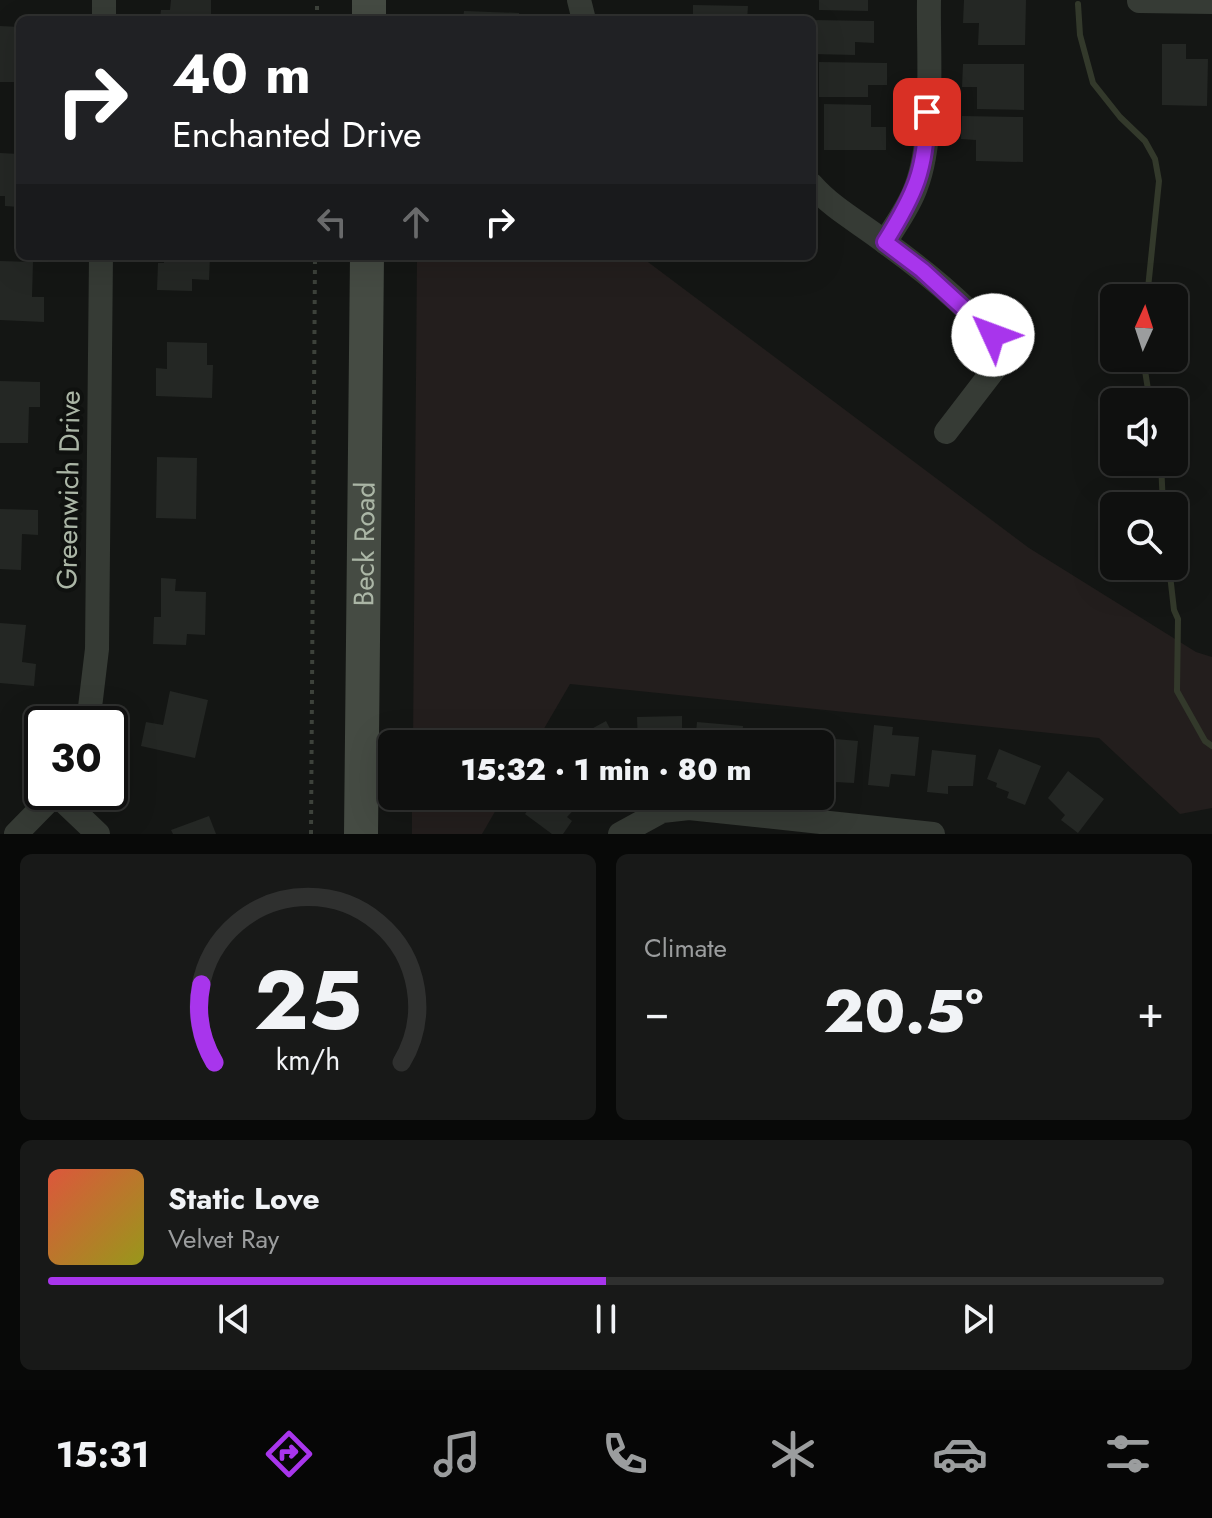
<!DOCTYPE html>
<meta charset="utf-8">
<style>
:root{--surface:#0f100f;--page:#181918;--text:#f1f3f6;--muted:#9b9d9e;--line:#2f302f;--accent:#a835ec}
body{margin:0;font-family:Jost,sans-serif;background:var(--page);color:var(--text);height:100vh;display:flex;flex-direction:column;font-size:30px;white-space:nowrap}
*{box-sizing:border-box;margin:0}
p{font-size:26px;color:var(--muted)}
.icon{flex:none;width:44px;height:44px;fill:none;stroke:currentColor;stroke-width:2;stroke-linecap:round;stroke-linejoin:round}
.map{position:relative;height:834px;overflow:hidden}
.panel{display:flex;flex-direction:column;gap:20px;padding:20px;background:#080908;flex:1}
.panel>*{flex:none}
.banner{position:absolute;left:16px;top:16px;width:800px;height:244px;border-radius:12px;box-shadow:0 8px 32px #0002,0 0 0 2px var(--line);background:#202124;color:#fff;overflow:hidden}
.needle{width:52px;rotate:3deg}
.fabs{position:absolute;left:1100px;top:284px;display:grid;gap:16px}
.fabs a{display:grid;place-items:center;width:88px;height:88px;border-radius:12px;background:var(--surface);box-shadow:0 8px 32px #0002,0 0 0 2px var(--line);font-size:40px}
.speed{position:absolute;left:24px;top:706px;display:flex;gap:16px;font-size:40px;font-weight:700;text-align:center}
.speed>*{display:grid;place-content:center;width:104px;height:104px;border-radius:50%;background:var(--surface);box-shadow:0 8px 32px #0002,0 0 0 2px var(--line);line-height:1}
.speed .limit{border:4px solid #111;border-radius:12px;background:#fff;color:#111}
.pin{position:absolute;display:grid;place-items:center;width:68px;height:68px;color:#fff;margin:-34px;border-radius:16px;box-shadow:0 4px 12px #0006}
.me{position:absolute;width:88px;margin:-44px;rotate:313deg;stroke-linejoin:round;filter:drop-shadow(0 0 6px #0008)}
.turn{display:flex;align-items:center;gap:28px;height:168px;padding:0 24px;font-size:36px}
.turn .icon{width:104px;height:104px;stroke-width:2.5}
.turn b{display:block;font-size:56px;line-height:68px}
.lanes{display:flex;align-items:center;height:76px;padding:0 24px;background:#0003;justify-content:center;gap:40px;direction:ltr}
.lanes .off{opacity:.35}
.big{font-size:60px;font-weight:800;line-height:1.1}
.panel .widget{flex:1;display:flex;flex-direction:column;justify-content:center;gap:12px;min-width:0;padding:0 28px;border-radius:12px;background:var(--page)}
.panel .dial{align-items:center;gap:0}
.dial svg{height:208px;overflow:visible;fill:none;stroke:var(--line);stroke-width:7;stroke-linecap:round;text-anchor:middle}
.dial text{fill:var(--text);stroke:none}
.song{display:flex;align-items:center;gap:24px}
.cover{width:96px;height:96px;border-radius:12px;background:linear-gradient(135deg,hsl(10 70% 55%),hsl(60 70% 35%))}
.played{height:8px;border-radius:4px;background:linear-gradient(90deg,var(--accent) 50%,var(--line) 50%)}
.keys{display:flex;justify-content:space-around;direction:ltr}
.heat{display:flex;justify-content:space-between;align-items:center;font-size:44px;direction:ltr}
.panel .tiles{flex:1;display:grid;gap:20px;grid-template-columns:1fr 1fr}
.widget:last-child{grid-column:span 2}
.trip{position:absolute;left:378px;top:730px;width:456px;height:80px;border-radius:12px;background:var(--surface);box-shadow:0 8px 32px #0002,0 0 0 2px var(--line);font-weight:800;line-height:80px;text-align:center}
.tabs{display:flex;height:128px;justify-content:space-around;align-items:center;background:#060606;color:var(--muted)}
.tabs .icon{width:56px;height:56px}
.tabs .selected{color:var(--accent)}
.tabs b{font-size:36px;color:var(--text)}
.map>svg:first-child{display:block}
.green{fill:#231e1d}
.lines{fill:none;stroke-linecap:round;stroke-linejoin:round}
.stream{stroke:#33392b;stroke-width:6}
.building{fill:#242724}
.path{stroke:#3d423b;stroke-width:4;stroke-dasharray:4 6;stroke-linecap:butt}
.street{stroke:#363b35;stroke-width:24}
.secondary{stroke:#454b43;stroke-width:34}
.route-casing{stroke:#6d2299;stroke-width:20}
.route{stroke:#a835ec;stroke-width:14}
.labels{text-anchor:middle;stroke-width:8;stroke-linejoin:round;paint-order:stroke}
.street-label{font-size:28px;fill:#abb6a6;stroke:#0f110f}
</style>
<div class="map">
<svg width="1212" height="834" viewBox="0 0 1212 834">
<rect width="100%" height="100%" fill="#141614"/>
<!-- green -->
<g class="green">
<polygon points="417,256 640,256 1029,548 1196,652 1212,657 1212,808 1180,814 1099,738 570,684 535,744 413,744"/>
<polygon points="412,796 504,796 482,834 412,834"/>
</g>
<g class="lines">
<!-- stream -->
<g class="stream">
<polyline points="1078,4 1080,35 1093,83 1120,117 1145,141 1155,159 1159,181 1147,298"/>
<polyline points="1143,358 1150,402"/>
<polyline points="1161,462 1163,506"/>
<polyline points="1169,566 1174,610 1178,619 1177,691 1205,741 1212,746"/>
</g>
</g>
<!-- building -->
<g class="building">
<polygon points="171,0 211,0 211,20 160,20 161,10 170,10"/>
<polygon points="819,0 868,0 868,11 819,10"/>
<polygon points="964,0 1026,0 1025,45 978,45 979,23 963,23"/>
<polygon points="693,5 748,6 747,20 680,20 680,17 693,17"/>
<polygon points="464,11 519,13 519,20 463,20"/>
<polygon points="812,20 874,21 874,43 855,42 855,55 812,54"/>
<polygon points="0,26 20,27 20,82 0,82"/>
<polygon points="1162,44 1186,44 1186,59 1208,59 1207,106 1162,105"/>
<polygon points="819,62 887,63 887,85 868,85 868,97 819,97"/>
<polygon points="963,64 1024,64 1024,110 977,109 977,87 962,87"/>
<polygon points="824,104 871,105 871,127 886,127 886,150 824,150"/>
<polygon points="962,116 1023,117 1023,162 976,161 976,140 961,139"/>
<polygon points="0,153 20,154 20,207 5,206 5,196 0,196"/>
<polygon points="164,256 210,256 209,280 192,279 192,291 157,290 158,263 164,263"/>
<polygon points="0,261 33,262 32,297 44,297 44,322 0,320"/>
<polygon points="167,342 207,343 207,365 213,365 212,398 156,396 156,368 167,369"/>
<polygon points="0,381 40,382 40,407 29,407 28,443 0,443"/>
<polygon points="157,457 197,458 196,519 156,518"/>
<polygon points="0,509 38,510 38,535 22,534 21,570 0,569"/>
<polygon points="161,578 176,579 175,591 206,592 205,635 187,634 186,645 153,644 154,617 161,617"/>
<polygon points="0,623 26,625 22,662 36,664 34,686 0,683"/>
<polygon points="170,691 208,700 195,758 141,746 146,722 163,725"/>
<polygon points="682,716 682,744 638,744 637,717"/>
<polygon points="606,721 618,744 569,744 576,740 575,738"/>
<polygon points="697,722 743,726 742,744 695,744"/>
<polygon points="874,725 893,727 892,735 919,737 915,776 891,774 889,787 868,785"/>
<polygon points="755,730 800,735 799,744 754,744"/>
<polygon points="813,737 858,741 854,783 834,782 834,775 821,774 820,744 812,744"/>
<polygon points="999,749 1041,766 1025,805 1007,798 1009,792 996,787 997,783 987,779"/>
<polygon points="932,750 976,755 973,786 948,786 948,794 927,792"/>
<polygon points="1068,771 1104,799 1078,833 1061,820 1065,815 1048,798"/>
<polygon points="539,796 577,796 583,800 567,817 572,821 563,834 552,834 525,814"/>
<polygon points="209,816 216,834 173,834 171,830"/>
</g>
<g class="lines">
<!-- path -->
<g class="path">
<polyline points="317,20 317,0"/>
<polyline points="311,834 315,256"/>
</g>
<!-- street -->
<g class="street">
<polyline points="579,0 584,20"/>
<polyline points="1139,1 1212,2"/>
<polyline points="104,20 104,0"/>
<path d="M812,185C832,208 862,224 886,243C929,274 974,311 1006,353"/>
<path d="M885,242C896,224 909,207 916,187C935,138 928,54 929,0"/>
<polyline points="946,432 1022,333"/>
<polyline points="88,724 97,649 101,256"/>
<polyline points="56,794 98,834"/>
<polyline points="16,834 57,792"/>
<polyline points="620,834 662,811 689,808 933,834"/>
</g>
<!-- secondary -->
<g class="secondary">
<polyline points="369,20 369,0"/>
<path id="s1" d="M361,834L367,256"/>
</g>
</g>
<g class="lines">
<!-- route casing -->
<g class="route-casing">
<path id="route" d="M927,112C926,170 915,194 885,242L922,270L993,335"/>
</g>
<!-- route -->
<use href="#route" class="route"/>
</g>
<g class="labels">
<!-- street labels -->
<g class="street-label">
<text transform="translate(68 490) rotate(-89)" y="10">Greenwich Drive</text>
<text dy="10" stroke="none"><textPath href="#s1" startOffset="290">Beck Road</textPath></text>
</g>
</g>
</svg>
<div class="fabs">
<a><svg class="needle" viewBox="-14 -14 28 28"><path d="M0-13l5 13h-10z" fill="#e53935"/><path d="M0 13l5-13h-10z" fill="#9b9d9e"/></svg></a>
<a><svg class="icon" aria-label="sound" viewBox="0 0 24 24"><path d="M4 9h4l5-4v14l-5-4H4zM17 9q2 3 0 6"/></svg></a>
<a><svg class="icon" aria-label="search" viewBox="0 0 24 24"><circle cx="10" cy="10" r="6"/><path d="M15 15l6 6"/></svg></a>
</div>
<div class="speed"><div class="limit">30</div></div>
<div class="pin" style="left:927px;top:112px;background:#d93025"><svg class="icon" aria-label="arrive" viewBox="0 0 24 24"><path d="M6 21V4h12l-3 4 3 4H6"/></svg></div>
<svg class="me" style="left:993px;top:335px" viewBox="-20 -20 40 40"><circle r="19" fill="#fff"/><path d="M0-13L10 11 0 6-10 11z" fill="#a835ec"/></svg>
<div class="trip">15:32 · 1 min · 80 m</div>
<div class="banner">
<div class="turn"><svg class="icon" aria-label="right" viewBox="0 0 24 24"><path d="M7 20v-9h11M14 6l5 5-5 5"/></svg><div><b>40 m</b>Enchanted Drive</div></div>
<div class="lanes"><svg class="icon off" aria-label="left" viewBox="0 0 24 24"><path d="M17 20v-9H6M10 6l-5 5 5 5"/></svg><svg class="icon off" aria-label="ahead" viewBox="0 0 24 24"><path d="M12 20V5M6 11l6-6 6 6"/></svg><svg class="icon" aria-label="right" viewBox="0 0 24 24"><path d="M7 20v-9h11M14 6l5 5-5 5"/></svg></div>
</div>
</div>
<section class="panel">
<div class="tiles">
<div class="widget dial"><svg viewBox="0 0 100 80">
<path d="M14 69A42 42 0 1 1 86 69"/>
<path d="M14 69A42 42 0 0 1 9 39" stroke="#a835ec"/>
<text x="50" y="56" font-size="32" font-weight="700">25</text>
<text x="50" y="72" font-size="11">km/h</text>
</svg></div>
<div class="widget"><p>Climate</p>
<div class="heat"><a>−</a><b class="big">20.5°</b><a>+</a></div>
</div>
<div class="widget">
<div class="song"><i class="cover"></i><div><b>Static Love</b><p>Velvet Ray</p></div></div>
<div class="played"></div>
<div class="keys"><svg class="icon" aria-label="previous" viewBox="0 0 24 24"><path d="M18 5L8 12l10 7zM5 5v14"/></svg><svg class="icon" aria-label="pause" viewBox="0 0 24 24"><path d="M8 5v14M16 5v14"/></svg><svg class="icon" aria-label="next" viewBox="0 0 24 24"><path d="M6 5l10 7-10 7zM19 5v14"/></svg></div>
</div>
</div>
</section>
<nav class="tabs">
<b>15:31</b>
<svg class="icon selected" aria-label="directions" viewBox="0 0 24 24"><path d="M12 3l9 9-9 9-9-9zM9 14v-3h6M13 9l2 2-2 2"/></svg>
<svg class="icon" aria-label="music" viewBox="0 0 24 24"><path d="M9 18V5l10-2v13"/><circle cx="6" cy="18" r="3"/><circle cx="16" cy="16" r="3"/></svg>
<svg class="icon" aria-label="phone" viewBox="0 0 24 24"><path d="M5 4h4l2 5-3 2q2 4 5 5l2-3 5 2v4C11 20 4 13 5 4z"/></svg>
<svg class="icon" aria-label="climate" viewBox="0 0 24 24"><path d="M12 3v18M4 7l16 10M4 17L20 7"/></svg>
<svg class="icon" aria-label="car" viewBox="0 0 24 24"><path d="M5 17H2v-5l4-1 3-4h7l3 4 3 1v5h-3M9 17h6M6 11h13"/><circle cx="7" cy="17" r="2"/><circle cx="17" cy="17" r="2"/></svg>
<svg class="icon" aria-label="filters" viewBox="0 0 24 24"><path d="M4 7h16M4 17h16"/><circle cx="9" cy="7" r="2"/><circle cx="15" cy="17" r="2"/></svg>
</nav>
